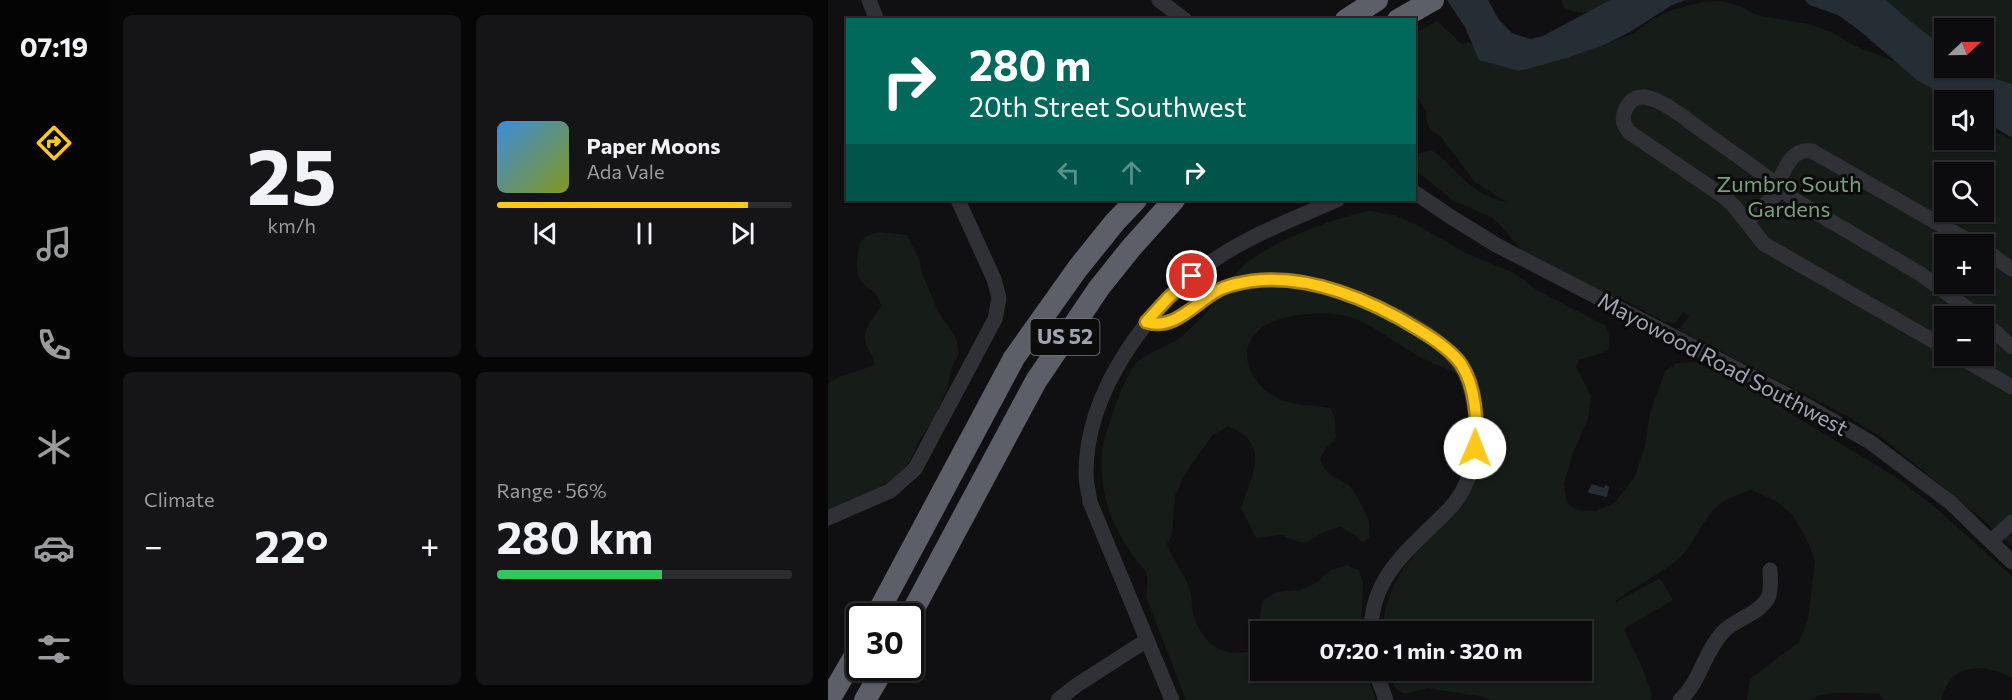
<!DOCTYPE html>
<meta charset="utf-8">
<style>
:root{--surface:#0c0b0d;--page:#151416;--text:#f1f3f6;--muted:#9a9b9d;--line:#2c2b2e;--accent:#ffc819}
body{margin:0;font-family:Commissioner,sans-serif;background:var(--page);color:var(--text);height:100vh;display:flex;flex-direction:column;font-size:22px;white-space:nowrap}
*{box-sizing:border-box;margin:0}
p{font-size:20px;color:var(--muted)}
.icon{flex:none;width:33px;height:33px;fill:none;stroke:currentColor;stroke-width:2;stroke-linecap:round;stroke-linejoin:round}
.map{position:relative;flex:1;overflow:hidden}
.details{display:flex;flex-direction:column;gap:15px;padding:15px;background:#070607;width:720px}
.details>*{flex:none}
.guide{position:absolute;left:18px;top:18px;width:570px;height:183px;border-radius:0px;box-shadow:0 2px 4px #0004,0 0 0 2px var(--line);background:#00695c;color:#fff;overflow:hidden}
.needle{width:39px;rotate:68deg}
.buttons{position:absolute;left:1106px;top:18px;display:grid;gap:12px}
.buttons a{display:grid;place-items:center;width:60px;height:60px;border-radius:0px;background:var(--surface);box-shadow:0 2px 4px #0004,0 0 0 2px var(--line);font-size:30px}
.speed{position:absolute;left:18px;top:603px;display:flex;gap:12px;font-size:30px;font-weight:700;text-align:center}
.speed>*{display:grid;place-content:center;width:78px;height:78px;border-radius:50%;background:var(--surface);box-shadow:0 2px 4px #0004,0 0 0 2px var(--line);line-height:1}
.speed .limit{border:3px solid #111;border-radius:9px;background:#fff;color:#111}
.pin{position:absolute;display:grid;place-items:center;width:51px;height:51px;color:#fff;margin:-26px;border:3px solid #fff;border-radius:50%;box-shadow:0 2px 6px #0007}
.me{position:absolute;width:66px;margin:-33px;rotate:1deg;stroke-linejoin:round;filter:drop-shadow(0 0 4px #0008)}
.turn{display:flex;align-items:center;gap:21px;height:126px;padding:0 24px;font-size:27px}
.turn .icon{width:78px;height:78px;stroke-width:2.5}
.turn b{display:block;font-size:42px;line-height:51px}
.lanes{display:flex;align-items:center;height:57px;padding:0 24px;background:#0003;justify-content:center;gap:30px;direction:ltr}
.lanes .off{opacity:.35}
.big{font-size:45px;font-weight:700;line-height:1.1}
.details .tile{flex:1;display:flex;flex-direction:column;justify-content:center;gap:9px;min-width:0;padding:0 21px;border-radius:9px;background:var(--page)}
.details .dial{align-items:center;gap:0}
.dial b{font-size:78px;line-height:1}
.song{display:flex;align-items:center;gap:18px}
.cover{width:72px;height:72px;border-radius:9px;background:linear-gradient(135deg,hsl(210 70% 55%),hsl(70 70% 35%))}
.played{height:6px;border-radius:3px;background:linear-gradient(90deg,var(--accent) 85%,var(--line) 85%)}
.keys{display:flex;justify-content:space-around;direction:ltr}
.heat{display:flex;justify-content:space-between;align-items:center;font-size:33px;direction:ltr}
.charge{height:9px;border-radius:4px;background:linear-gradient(90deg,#34c759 56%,var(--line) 0)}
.details .tiles{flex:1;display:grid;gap:15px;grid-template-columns:repeat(2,1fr)}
.trip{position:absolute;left:422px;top:621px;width:342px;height:60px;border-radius:0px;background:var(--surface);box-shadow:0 2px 4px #0004,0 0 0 2px var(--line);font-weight:700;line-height:60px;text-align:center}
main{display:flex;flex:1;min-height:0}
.dock{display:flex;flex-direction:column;width:108px;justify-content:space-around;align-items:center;background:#050405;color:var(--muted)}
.dock .icon{width:42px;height:42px}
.dock .current{color:var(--accent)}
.dock b{font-size:27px;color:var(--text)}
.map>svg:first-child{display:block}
.green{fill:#161c17;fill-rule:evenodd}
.water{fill:#252d35}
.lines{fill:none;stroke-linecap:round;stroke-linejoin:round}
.minor{stroke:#303136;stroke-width:15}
.highway{stroke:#5c5e68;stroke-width:22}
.route-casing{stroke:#a68210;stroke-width:15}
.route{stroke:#ffc819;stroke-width:10}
.labels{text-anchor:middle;stroke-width:6;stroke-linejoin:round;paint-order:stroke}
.shield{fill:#0b0b0c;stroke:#737581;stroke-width:1.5}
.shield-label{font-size:21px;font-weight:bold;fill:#9fa3b3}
.park-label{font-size:22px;fill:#74a17b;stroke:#0b0b0c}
.street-label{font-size:22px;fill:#9fa3b3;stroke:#0b0b0c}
</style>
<main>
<nav class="dock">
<b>07:19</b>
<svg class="icon current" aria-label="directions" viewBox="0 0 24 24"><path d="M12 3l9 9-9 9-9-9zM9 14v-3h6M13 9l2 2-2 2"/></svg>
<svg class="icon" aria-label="music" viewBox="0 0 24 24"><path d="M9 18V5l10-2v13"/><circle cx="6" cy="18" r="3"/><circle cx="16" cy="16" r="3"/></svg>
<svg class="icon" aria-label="phone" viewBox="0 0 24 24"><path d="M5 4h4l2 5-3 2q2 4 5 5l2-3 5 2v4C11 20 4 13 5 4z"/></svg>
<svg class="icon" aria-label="climate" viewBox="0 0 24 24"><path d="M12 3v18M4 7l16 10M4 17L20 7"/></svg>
<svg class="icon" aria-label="car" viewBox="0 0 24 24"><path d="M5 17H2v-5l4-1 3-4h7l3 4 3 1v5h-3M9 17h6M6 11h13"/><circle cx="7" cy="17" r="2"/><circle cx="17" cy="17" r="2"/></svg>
<svg class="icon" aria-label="filters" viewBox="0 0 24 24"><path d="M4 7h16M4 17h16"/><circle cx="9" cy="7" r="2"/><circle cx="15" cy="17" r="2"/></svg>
</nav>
<section class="details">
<div class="tiles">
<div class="tile dial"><b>25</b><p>km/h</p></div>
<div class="tile">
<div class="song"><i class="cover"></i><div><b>Paper Moons</b><p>Ada Vale</p></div></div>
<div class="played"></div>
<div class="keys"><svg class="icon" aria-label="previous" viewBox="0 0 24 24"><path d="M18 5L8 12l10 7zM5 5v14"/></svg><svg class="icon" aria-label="pause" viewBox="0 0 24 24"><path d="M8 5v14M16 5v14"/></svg><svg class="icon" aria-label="next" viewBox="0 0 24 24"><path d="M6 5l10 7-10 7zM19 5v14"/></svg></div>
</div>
<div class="tile"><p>Climate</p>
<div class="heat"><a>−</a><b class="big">22°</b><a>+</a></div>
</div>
<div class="tile"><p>Range · 56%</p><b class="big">280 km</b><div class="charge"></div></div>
</div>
</section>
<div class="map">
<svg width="1184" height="700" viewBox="0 0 1184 700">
<rect width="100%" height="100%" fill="#100f11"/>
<!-- green -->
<g class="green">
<path d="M733,0H791C771,10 757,17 736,8Z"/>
<polygon points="1049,0 1184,0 1184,93 1135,68 1155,68 1155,28 1116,28 1116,53"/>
<path d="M893,1L912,6L929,15L981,24L1003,32L1027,46L1054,56L1084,70L1130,100H1116V140H1155V126L1184,139V546L1154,519L1056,439L1017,415L851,330L861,316L855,312L848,323L836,322L794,299L775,294L694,251L676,229L663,217L626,201L587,170L586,157L592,153L603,150C614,156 619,164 628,172C644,188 656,197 678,202L647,182L612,136L602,130L598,118V112L587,92V33L609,21L635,45L639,42L655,48L771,46L806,33L826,18L844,10L874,2ZM1116,172H1155V212H1116ZM1116,244H1155V284H1116ZM1116,316H1155V356H1116Z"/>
<path d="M541,211L567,215L593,227L638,253L686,273L709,290L778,326C782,334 782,342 780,351L751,360L748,367L763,396L760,420L745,453L736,484L739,503L749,510L768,511L787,502L806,478L817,447L822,412L837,371L849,363L867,362L941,396L960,412L1068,477L1108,508L1184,576V678C1166,668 1135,661 1121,682C1117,687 1115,694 1113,700H1056L1051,694C1031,694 1000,689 982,700H919L922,679L971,642L980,619L987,561L980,542L964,514L947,501L923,490C914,493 905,496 897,501C878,511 871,536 857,552C839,573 807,584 786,603L832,578L845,600L796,629L817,674L824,696L822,700H663L655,697L600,688L577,694L568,689L558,671L753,670V632L554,631C555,608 566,579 582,560C604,533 633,512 649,480C657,465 656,447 656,431C656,414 654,397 648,381C632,373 614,368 598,360C572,348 549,326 522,317C499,310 448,313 430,331C405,354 427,389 453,400C469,406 485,405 502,408L507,419L508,438L497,449L492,459C499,476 505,476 520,485C527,490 539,514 541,523C542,528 541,533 541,538L534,542L525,534L512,527L496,532L480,542H471L453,535L428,538L413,508C423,475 445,445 400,426L384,436L359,471L347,496L344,535L339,544C345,561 357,573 362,590C365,597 363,605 365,613C375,646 395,659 428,650L432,642V670L538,671L548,700H358L318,597C319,588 321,578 317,570C314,566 310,563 308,560C292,538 278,512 275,485C274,475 273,463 274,453C275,437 298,370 310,361C322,351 337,348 350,339C356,335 362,329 367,324C386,308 392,291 407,274C432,245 504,218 541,211Z"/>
<path d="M51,232L79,235L91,259L95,276L111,313L128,337L131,354L123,369L119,389L107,418L92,439L82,461L68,477L48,490L0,513V383C15,372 31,373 46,364C46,354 39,350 37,341C34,328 48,316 53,305C48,290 45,293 35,283C25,274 30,254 32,242L39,236Z"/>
<polygon points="518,565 531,570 535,584 533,631 437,631 432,617 434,601 449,592 472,590 488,583 503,570"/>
</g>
<!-- water -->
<g class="water">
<polygon points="619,0 660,0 671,20 684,33 702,39 715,36 782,0 858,0 844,5 802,32 778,44 739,58 691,71 651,60 637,27"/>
<polygon points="977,0 1058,0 1083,22 1116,47 1116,68 1154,68 1168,79 1184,84 1184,138 1155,120 1155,100 1124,100 1089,80 1032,31 1010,15 981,5"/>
<polygon points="764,484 776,488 777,485 781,487 779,497 761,493 760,491"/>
</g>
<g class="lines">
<!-- minor -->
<g class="minor">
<polyline points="41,0 49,20"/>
<polyline points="331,0 357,20"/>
<path d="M949,185C957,169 963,148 984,151L1146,244"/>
<polyline points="586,192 623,217 670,246 967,399 1042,442 1123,503 1184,562"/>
<polyline points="919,221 954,189"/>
<polyline points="1155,249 1184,269"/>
<polyline points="1155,321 1184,347"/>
<path d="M318,322C352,332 371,294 401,286C425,279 454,278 478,283C527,294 623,330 640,381C652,416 652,463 632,495C625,507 614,516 605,525C572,557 543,583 543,632"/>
<path d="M1116,347L936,244L906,206L895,196L801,132C796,125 793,119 797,111C800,102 807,96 817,97C837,100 864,124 880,135C909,156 939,175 965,199L1091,273L1150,316"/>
<polyline points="1130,356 1184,387"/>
<polyline points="0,518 62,491 87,469 167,319 171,298 166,279 130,200"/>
<polyline points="1164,540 1184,522"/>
<polyline points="547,670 558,700"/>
<polyline points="230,700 249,685 319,640"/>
<path d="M344,700L262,502C261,493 258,484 258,475C257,392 321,305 386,260C424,234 468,218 509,200"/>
<path d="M852,700C873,681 876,652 895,632C907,619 930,615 940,598C944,590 942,579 942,570"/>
</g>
<!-- highway -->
<g class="highway">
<polyline points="518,20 549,0"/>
<polyline points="570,20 605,0"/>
<polyline points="48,616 186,358 250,268 287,222 308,200"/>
<polyline points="82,616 208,381 271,288 303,248 346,200"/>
<polyline points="1,700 32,647"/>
<polyline points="37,700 56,668"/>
</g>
</g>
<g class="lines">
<!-- route casing -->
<g class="route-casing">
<path id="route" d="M364,276L339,299L318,322C346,331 366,304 389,291C399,285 412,283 424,281C482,274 543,300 591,330C606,339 623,350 633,364C648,387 650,422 647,448"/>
</g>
<!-- route -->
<use href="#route" class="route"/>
</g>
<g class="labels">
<!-- shield labels -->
<rect class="shield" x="202.5" y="319" width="69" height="36" rx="4.5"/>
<g class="shield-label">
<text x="237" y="344">US 52</text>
</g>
<!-- park labels -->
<g class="park-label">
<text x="961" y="192">Zumbro South<tspan x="961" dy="25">Gardens</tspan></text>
</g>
<!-- street labels -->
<g class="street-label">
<text transform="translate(895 364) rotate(28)" y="8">Mayowood Road Southwest</text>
</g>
</g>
</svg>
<div class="buttons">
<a><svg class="needle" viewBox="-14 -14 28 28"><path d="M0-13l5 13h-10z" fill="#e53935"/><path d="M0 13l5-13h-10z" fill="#9a9b9d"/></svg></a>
<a><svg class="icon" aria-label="sound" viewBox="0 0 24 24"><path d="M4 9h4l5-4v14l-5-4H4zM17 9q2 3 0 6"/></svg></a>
<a><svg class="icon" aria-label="search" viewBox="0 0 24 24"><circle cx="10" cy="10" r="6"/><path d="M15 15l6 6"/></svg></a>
<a>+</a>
<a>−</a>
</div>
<div class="speed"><div class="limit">30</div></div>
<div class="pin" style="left:364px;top:276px;background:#d93025"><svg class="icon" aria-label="arrive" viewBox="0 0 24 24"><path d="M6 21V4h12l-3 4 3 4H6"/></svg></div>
<svg class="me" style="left:647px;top:448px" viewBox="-20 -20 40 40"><circle r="19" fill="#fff"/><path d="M0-13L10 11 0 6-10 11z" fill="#ffc819"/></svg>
<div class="trip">07:20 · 1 min · 320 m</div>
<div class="guide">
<div class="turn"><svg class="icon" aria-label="right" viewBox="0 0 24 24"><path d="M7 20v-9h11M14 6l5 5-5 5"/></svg><div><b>280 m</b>20th Street Southwest</div></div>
<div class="lanes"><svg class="icon off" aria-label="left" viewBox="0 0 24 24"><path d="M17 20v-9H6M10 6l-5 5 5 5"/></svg><svg class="icon off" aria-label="ahead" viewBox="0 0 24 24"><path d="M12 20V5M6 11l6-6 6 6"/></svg><svg class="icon" aria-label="right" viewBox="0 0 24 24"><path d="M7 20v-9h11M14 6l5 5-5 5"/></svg></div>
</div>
</div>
</main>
